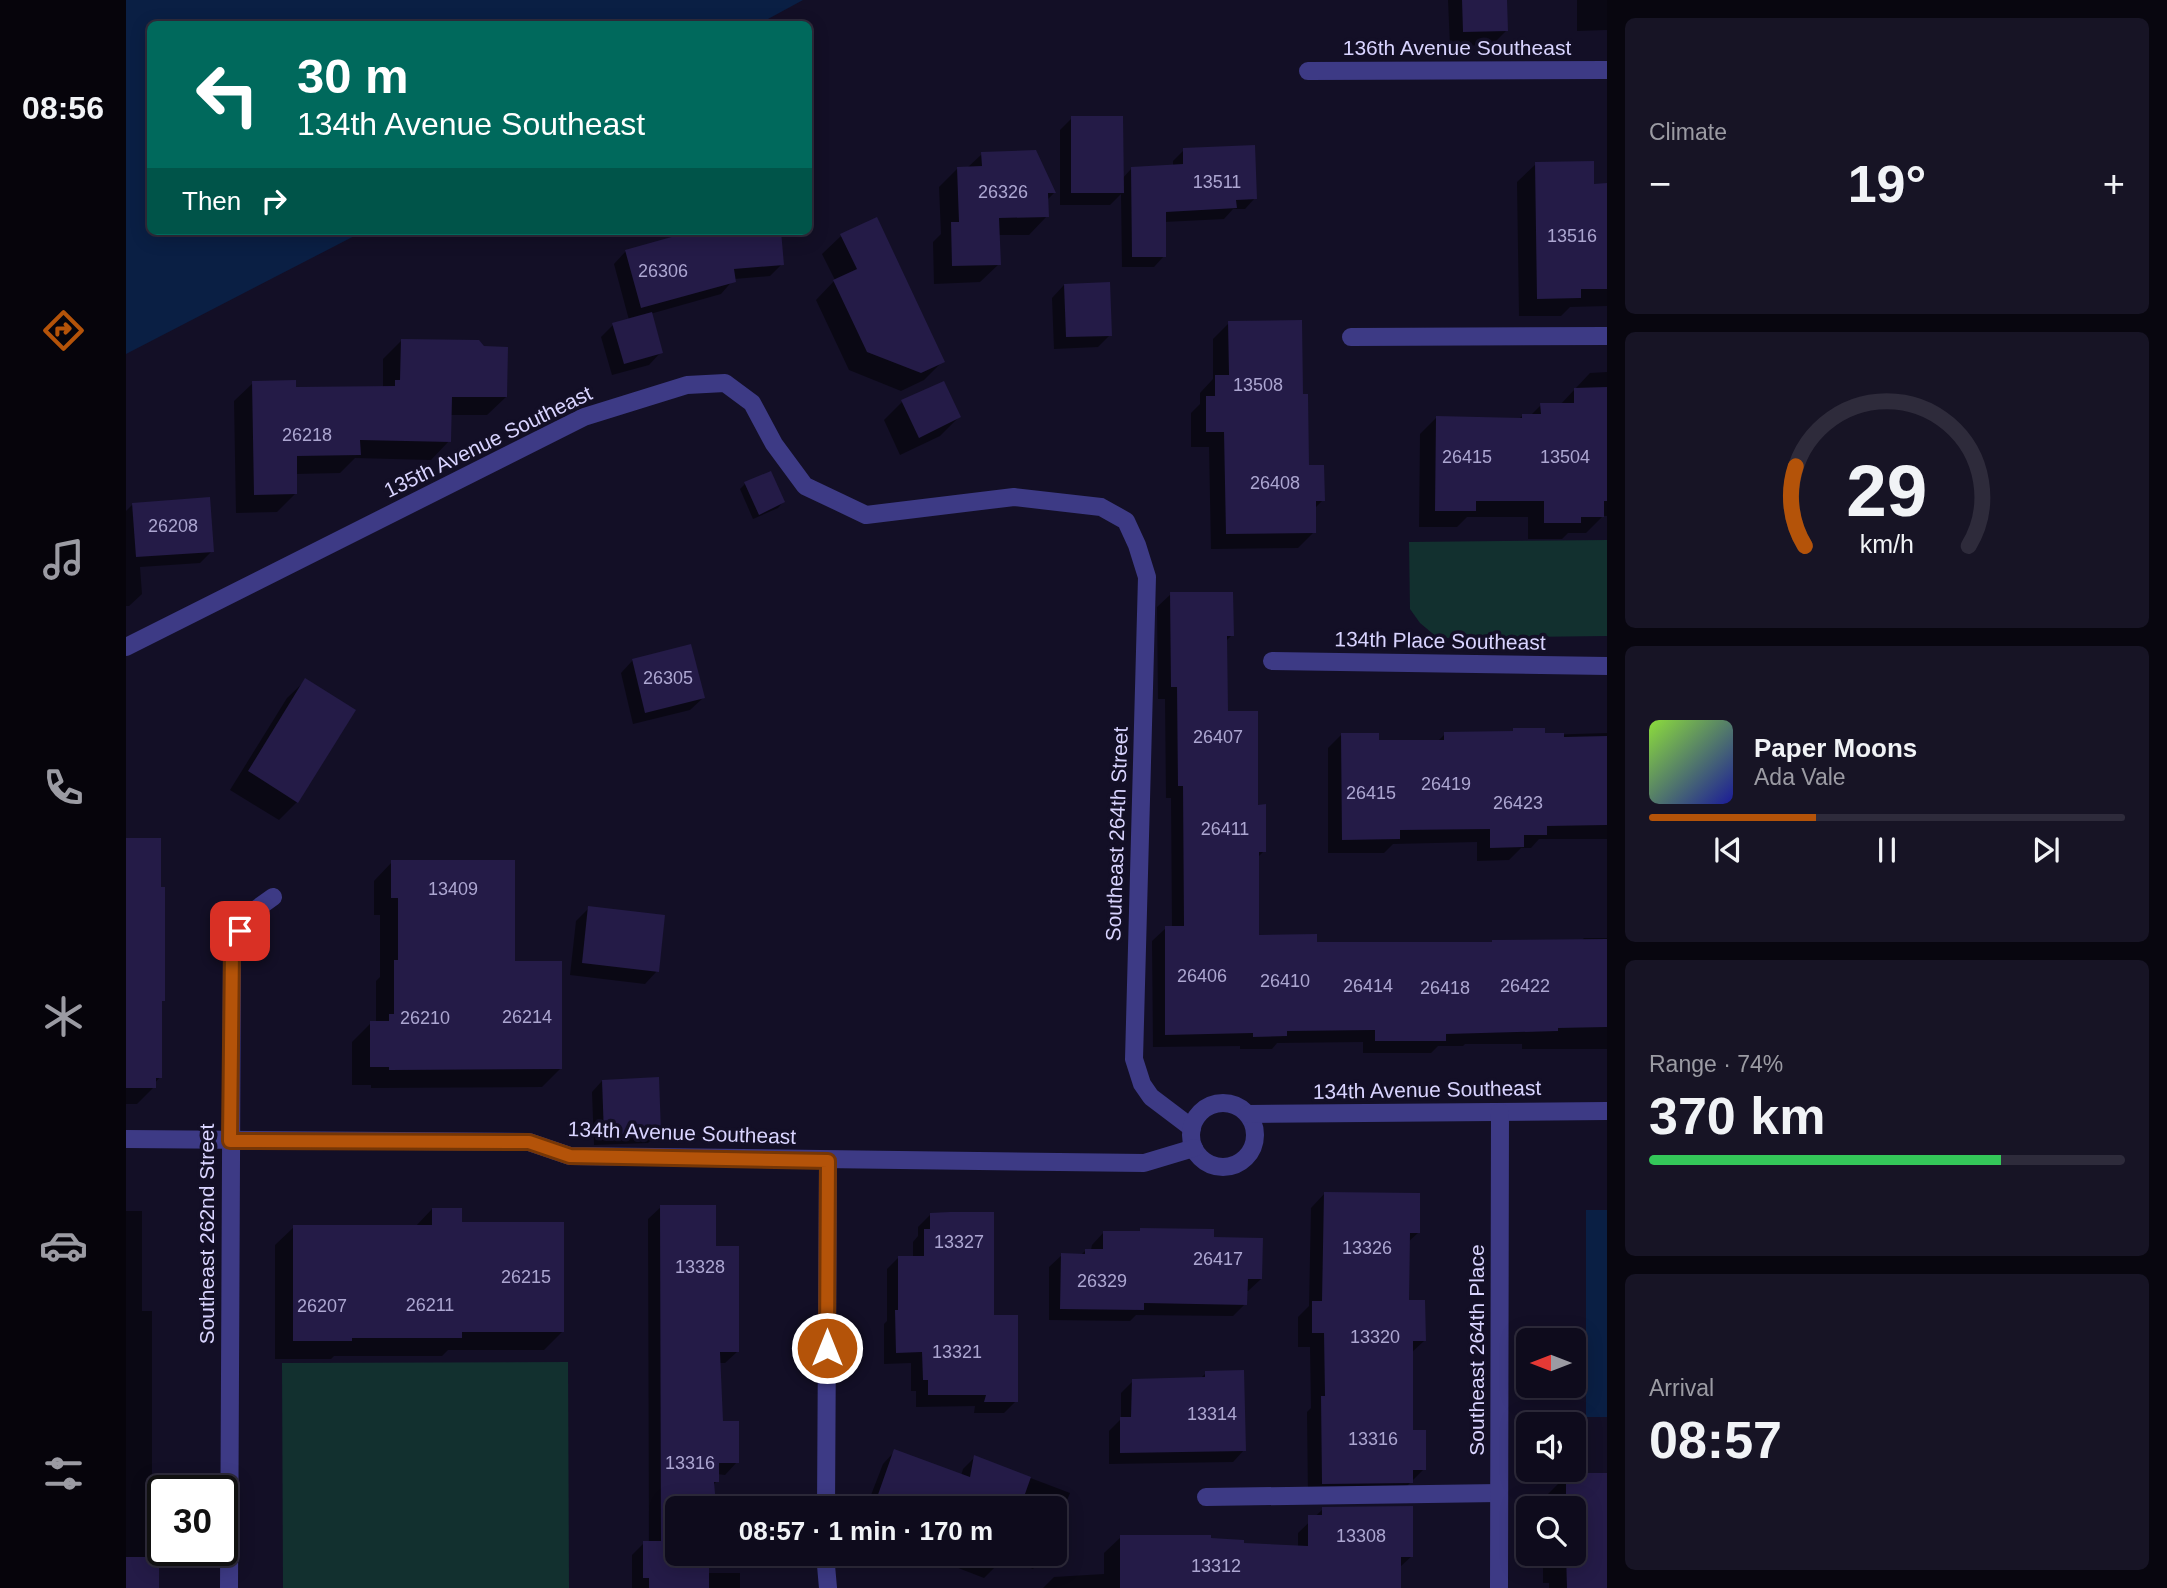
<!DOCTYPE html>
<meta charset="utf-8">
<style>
:root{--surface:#0e0b1c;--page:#171425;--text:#f1f3f6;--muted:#9b9ba3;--line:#2e2b3b;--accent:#b45309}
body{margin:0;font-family:Arial,sans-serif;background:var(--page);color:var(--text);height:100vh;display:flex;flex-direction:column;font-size:26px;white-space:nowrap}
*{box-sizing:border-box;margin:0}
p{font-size:23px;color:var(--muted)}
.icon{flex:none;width:38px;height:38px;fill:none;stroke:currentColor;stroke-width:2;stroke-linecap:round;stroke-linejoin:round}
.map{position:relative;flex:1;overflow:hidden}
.side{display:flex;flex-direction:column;gap:18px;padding:18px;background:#08060f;width:560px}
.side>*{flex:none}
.guide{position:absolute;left:21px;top:21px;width:665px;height:214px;border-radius:10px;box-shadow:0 4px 18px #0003,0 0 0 2px var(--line);background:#00695c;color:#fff;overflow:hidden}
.needle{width:46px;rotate:270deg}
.fabs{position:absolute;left:1390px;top:1328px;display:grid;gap:14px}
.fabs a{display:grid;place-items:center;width:70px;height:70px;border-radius:10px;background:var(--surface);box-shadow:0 4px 18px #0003,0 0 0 2px var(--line);font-size:35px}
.speed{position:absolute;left:21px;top:1475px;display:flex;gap:14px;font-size:35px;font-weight:700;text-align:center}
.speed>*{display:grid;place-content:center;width:91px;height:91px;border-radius:50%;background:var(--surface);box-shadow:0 4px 18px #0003,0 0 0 2px var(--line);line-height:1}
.speed .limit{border:4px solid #111;border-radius:10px;background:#fff;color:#111}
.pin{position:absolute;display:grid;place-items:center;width:60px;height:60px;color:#fff;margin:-30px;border-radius:14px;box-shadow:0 4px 10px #0006}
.me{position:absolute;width:77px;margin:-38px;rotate:0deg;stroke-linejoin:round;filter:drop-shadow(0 0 5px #0008)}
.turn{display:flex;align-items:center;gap:24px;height:147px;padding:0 35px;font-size:32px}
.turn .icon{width:91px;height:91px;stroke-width:2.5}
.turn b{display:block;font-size:49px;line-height:60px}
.then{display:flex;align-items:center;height:66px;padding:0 35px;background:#0003;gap:14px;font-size:26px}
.big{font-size:52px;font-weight:700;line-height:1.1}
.side .card{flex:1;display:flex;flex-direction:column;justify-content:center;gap:10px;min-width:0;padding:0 24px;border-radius:10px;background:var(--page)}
.side .dial{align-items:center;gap:0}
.dial svg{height:182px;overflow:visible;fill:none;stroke:var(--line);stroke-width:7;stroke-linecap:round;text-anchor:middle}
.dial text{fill:var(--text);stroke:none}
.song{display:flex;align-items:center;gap:21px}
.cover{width:84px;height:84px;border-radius:10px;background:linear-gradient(135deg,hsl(90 70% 55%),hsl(240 70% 35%))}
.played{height:7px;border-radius:4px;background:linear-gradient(90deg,var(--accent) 35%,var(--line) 35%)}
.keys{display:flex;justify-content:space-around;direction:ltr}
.heat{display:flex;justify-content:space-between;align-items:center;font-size:38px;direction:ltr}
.charge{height:10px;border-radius:5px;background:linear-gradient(90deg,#34c759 74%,var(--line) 0)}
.trip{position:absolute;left:539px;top:1496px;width:402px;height:70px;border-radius:10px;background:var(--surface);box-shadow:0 4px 18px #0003,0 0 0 2px var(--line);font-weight:700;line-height:70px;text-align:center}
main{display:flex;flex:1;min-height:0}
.tab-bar{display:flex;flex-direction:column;width:126px;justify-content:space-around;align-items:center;background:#06040b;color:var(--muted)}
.tab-bar .icon{width:49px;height:49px}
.tab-bar .on{color:var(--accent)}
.tab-bar b{font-size:32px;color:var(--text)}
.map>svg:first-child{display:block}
.green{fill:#12302f}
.water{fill:#0a1f44}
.shadow{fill:#0007}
.building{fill:#241b47}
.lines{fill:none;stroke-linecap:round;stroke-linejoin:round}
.minor{stroke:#3d3a85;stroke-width:18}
.route-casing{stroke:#753606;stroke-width:18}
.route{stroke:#b45309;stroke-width:12}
.labels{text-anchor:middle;stroke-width:7;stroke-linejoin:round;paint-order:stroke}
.number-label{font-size:18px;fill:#aca6d1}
.street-label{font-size:21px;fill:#d9d4ff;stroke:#130f26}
</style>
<main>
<nav class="tab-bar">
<b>08:56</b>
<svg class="icon on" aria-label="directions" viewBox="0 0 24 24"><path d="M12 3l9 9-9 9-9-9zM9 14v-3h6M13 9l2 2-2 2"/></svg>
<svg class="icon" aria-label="music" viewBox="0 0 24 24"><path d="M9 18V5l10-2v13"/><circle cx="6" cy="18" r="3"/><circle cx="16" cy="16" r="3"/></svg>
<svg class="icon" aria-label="phone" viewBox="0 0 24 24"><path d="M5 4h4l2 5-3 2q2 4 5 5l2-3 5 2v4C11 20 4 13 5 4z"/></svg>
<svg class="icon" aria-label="climate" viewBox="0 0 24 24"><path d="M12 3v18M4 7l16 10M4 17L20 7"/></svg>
<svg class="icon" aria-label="car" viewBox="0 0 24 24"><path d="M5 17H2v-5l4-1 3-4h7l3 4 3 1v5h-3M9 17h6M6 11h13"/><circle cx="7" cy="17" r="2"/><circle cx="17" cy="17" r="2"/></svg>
<svg class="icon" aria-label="filters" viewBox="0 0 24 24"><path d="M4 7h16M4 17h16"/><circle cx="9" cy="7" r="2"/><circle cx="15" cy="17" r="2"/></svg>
</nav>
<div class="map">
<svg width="1481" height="1588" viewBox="0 0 1481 1588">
<rect width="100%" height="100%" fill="#130f26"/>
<!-- green -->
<g class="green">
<polygon points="1481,540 1481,636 1312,638 1294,623 1284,609 1283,542"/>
<polygon points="442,1362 443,1588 157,1588 156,1363"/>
</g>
<!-- water -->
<g class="water">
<polygon points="0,0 677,0 633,24 24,24 24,231 238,231 0,354"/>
<rect x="1460" y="1210" width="21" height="207"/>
</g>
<!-- shadow -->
<g class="shadow">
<polygon points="1322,0 1379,0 1380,31 1366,45 1324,46"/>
<polygon points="1451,0 1481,0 1481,30 1451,31"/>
<polygon points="946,118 996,179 1005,169 1047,166 1047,161 1058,150 1129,198 1119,209 1107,209 1098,219 1038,222 1038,256 1028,267 996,267 995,194 984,205 934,205 934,130"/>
<polygon points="856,154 928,193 921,200 921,216 903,235 872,235 873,264 854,282 808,284 807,242 815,234 813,187 832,168 841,168"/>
<polygon points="1410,164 1466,185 1481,185 1481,306 1444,307 1435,316 1393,316 1391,182"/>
<polygon points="574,231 653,231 656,264 644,276 608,279 595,294 524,314 535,352 523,365 486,375 475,337 487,325 503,320 488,264 500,251"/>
<polygon points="715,236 817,361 798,380 775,391 723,370 690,300 709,280 696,254"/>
<polygon points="938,285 984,335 972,347 928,349 926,298"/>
<polygon points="1103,323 1175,396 1181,467 1197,500 1188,509 1188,532 1172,548 1085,549 1083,447 1065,447 1065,413 1074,404 1074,393 1087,379 1087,339"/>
<polygon points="276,340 380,397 361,415 324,415 323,441 305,460 229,458 214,473 169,474 169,494 151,512 110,513 108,401 127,383 168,389 257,388 257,359"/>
<polygon points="1481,372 1481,516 1477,516 1460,533 1442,533 1436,539 1402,539 1402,517 1341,517 1331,527 1293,527 1294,434 1311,417 1393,419 1396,416 1404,416 1415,405 1434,405 1464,373"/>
<polygon points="776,402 833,417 814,436 774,455 758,420"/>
<polygon points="619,484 657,502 652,508 627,519 614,489"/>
<polygon points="7,504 86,551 74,563 14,567 16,594 3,606 0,606 0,511"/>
<polygon points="1045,594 1106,635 1099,642 1100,713 1131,806 1138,851 1131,858 1131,937 1189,944 1275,944 1455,941 1458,938 1481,938 1481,1049 1396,1049 1396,1044 1339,1044 1337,1046 1312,1046 1305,1053 1237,1053 1237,1042 1151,1043 1146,1049 1114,1049 1114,1046 1027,1047 1026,941 1040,928 1046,928 1045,798 1040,798 1039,699 1032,699 1031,607"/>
<polygon points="507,660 577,698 564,710 507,724 495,673"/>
<polygon points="180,680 171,802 153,820 104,790 161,698"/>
<polygon points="1388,730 1418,735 1481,733 1481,839 1413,839 1405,848 1395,848 1383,860 1351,861 1351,842 1267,844 1258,853 1202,853 1202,748 1216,734 1251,741 1312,741 1319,734 1385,733"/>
<polygon points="0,840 37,1000 34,1003 34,1077 28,1084 28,1087 11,1104 0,1104"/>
<polygon points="266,862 387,963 435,1068 416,1087 245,1088 245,1085 226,1085 226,1042 245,1023 250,1023 250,981 254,977 254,915 248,915 248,881"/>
<polygon points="463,908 531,971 519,984 444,975 450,921"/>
<polygon points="476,1081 533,1133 522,1143 468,1145 466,1092"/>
<polygon points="1199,1193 1292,1233 1282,1242 1282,1302 1298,1341 1285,1353 1285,1432 1298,1469 1271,1496 1182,1498 1181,1412 1185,1408 1184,1347 1172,1347 1172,1317 1183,1306 1185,1208"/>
<polygon points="535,1207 588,1248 612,1351 599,1363 593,1363 595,1423 611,1462 599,1475 591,1474 591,1481 587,1485 588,1505 585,1508 551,1508 551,1554 581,1554 581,1573 614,1573 614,1588 506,1588 506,1555 518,1543 523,1543 522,1219"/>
<polygon points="306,1209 334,1224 437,1331 418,1350 322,1350 316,1356 208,1356 205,1359 149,1359 149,1245 168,1227 289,1227"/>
<polygon points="0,1211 16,1211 16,1311 26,1311 26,1559 32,1588 0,1588"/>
<polygon points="804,1215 866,1316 890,1401 878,1413 848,1413 849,1406 790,1407 790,1391 785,1391 785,1363 758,1364 758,1324 761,1321 761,1269 773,1257 787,1257 787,1242 792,1236 792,1227"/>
<polygon points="1015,1230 1086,1239 1135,1279 1122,1291 1119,1291 1119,1304 1107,1316 1010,1315 1004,1321 923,1320 923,1267 936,1255 955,1255 960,1250 965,1250 966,1245 978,1232 1011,1233"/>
<polygon points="1080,1373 1118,1450 1107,1462 983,1464 983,1431 995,1419 995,1393 1007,1381 1074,1379"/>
<polygon points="769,1451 835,1476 837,1469 849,1457 944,1493 929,1530 929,1508 740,1508 757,1464"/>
<polygon points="1441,1475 1481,1588 1423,1588 1423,1583 1417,1583 1417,1554 1447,1554 1447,1508 1422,1508 1422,1494"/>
<polygon points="1197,1509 1286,1556 1275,1566 1275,1588 1172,1588 1172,1533"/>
<polygon points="995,1537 1132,1588 917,1588 928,1577 978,1574 978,1553"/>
<polygon points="780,1554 920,1554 907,1569 874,1556 871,1565 858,1578 809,1559 805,1563"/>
</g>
<!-- building -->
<g class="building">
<polygon points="1336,0 1381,0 1382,31 1337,32"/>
<polygon points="945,116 997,116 998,193 945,193"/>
<polygon points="1129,145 1131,199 1110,200 1111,208 1040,212 1040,257 1006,257 1005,167 1057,164 1057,148"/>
<polygon points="910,150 930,193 922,193 923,217 873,218 875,265 826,266 825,222 833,222 831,167 856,166 855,152"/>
<polygon points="1468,161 1468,184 1481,183 1481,289 1455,289 1455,298 1411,299 1409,162"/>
<polygon points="751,217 819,362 795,373 741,352 707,280 731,269 714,234"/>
<polygon points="567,231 655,231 658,265 608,269 610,282 515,308 499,250"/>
<polygon points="984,282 986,336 940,337 938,284"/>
<polygon points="526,312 537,353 498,364 486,323"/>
<polygon points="1176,320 1177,394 1182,394 1183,465 1198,465 1199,501 1190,501 1190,533 1100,534 1098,432 1080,432 1080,396 1089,396 1089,375 1103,375 1102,321"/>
<polygon points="275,339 353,340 358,346 382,347 381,397 326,397 325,442 234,440 235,455 171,456 171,494 128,495 126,381 170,380 170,387 269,386 269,380 274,380"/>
<polygon points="818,381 835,417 793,438 775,400"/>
<polygon points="1481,387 1481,501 1478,501 1478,517 1455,517 1455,523 1418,523 1418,501 1350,501 1350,511 1309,511 1310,416 1396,418 1396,414 1415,414 1414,403 1448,403 1448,388"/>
<polygon points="645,471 659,502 633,515 618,482"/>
<polygon points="84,497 88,552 10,557 6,503"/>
<polygon points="1044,592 1107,592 1108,636 1101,636 1102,711 1132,711 1132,805 1140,804 1140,852 1133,852 1133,935 1191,934 1191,942 1366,942 1366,940 1481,939 1481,1027 1432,1028 1432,1031 1320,1034 1320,1041 1249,1041 1249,1030 1161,1031 1161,1036 1127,1037 1127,1033 1039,1035 1039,926 1058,926 1057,786 1052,786 1051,687 1045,687"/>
<polygon points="565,644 579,698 519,713 506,659"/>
<polygon points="179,678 230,710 172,803 122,771"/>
<polygon points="1387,728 1419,728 1419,733 1438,733 1438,737 1481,736 1481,825 1421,826 1421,835 1398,835 1398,847 1364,848 1364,829 1274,830 1274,839 1216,840 1215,733 1253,733 1253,740 1318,740 1318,732 1387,731"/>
<polygon points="0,838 35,838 35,887 39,887 39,1001 36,1001 36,1078 30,1078 30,1088 0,1088"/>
<polygon points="265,860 389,860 389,961 436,961 436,1069 263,1070 263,1067 244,1067 244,1021 263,1021 263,1014 268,1014 268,960 272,960 272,898 265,898"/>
<polygon points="462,906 539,915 533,972 456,963"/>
<polygon points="533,1077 535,1133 478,1135 476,1080"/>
<polygon points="1198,1192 1294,1193 1294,1233 1284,1233 1283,1300 1299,1300 1300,1341 1287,1341 1287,1430 1300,1430 1300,1470 1287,1470 1287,1483 1196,1484 1195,1396 1199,1396 1198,1333 1186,1333 1186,1301 1196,1301"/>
<polygon points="534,1205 590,1205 590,1246 613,1246 613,1352 594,1352 597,1421 613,1421 613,1463 593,1463 593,1482 588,1482 590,1505 583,1505 583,1508 551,1508 551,1554 583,1554 583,1588 523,1588 523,1578 517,1578 517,1541 535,1541"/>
<polygon points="306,1208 336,1208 336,1222 438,1222 438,1332 336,1332 336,1338 226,1338 226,1341 167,1341 167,1225 306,1225"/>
<polygon points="824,1212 868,1212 868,1315 892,1315 892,1402 858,1402 860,1395 802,1395 802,1380 797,1380 796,1352 770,1353 769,1310 772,1310 772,1256 798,1256 798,1229 804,1229 804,1213"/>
<polygon points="1014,1228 1088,1229 1088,1237 1137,1238 1136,1279 1122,1279 1121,1305 1018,1303 1018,1310 934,1309 935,1253 959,1254 959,1249 977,1249 977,1231 1014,1231"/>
<polygon points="1118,1370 1120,1451 994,1453 994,1417 1005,1417 1006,1379 1079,1377 1079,1371"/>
<polygon points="768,1449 844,1477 848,1455 905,1477 894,1508 755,1508 748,1506"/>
<polygon points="1440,1473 1481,1473 1481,1588 1441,1588 1440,1554 1447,1554 1447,1508 1440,1508"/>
<polygon points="1287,1506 1287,1557 1275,1557 1275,1588 994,1588 994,1535 1085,1535 1085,1538 1118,1540 1118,1543 1182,1546 1182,1515 1196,1515 1196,1507"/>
<rect x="0" y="1557" width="33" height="31"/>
</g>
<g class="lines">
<!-- minor -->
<g class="minor">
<polyline points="1182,71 1481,70"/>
<polyline points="1225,337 1481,336"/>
<polyline points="0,647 458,417 561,385 599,383 626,403 648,444 679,486 740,515 888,497 975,507 1000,521 1011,545 1021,577 1008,1059 1016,1084 1025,1097 1066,1128"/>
<polyline points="1146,661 1481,666"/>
<circle cx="1097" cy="1135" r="32"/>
<polyline points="1122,1114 1481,1111"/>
<polyline points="0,1139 403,1142 444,1156 1018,1163 1068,1148"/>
<polyline points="1080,1497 1373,1493"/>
<polyline points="700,1508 702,1161"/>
<polyline points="699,1554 702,1588"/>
<polyline points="103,1588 106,948 122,915 147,897"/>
<polyline points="1373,1588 1374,1112"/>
</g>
</g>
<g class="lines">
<!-- route casing -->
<g class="route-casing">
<polyline id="route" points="114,931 106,948 104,1141 403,1142 444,1156 702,1161 701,1348"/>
</g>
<!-- route -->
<use href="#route" class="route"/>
</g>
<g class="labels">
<!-- number labels -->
<g class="number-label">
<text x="1091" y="188">13511</text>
<text x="877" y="198">26326</text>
<text x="1446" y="242">13516</text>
<text x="537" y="277">26306</text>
<text x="1132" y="391">13508</text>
<text x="181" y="441">26218</text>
<text x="1341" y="463">26415</text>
<text x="1439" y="463">13504</text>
<text x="1149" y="489">26408</text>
<text x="47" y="532">26208</text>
<text x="542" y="684">26305</text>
<text x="1092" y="743">26407</text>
<text x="1320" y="790">26419</text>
<text x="1245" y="799">26415</text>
<text x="1392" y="809">26423</text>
<text x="1099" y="835">26411</text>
<text x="327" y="895">13409</text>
<text x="1076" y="982">26406</text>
<text x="1159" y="987">26410</text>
<text x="1242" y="992">26414</text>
<text x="1399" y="992">26422</text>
<text x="1319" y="994">26418</text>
<text x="401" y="1023">26214</text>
<text x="299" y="1024">26210</text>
<text x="833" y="1248">13327</text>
<text x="1241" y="1254">13326</text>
<text x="1092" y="1265">26417</text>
<text x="574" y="1273">13328</text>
<text x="400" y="1283">26215</text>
<text x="976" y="1287">26329</text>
<text x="304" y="1311">26211</text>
<text x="196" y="1312">26207</text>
<text x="1249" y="1343">13320</text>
<text x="831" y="1358">13321</text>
<text x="1086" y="1420">13314</text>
<text x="1247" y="1445">13316</text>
<text x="564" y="1469">13316</text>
<text x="1235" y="1542">13308</text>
<text x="1090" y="1572">13312</text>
</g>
<!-- street labels -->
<g class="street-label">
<text x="1331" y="55">136th Avenue Southeast</text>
<text transform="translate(362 442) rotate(-26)" y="7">135th Avenue Southeast</text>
<text transform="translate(1314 641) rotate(1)" y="7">134th Place Southeast</text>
<text transform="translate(991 834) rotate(-88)" y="7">Southeast 264th Street</text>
<text transform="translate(1301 1090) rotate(-1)" y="7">134th Avenue Southeast</text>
<text transform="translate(556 1133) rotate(2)" y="7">134th Avenue Southeast</text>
<text transform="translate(81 1234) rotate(-90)" y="7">Southeast 262nd Street</text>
<text transform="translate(1351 1350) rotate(-90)" y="7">Southeast 264th Place</text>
</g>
</g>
</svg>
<div class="fabs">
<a><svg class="needle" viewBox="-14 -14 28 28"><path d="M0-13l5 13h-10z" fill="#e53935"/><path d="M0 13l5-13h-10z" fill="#9b9ba3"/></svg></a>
<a><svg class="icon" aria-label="sound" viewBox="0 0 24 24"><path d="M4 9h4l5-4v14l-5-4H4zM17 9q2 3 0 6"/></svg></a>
<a><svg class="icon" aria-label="search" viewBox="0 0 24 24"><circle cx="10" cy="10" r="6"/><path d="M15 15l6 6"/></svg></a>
</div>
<div class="speed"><div class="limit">30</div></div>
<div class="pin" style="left:114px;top:931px;background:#d93025"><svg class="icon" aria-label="arrive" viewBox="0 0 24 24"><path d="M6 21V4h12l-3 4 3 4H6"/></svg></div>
<svg class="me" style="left:701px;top:1348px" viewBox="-20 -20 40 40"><circle r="17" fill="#b45309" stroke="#fff" stroke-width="3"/><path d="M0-11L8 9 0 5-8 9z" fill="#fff"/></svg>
<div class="trip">08:57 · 1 min · 170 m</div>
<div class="guide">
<div class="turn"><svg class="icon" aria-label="left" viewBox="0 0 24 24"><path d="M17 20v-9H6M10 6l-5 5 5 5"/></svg><div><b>30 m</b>134th Avenue Southeast</div></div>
<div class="then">Then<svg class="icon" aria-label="right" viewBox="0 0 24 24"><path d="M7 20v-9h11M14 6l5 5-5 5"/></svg></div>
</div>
</div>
<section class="side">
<div class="card"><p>Climate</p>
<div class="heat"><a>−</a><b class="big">19°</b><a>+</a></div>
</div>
<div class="card dial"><svg viewBox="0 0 100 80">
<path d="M14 69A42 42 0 1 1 86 69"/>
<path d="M14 69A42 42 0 0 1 10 34" stroke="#b45309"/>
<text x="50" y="56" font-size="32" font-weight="700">29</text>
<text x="50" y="72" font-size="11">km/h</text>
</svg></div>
<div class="card">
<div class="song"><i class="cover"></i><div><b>Paper Moons</b><p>Ada Vale</p></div></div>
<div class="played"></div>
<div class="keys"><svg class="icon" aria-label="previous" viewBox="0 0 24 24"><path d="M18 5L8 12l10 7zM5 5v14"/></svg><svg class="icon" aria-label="pause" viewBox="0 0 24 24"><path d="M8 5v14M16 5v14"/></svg><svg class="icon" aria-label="next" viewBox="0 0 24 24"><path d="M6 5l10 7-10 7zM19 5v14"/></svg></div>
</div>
<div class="card"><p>Range · 74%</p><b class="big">370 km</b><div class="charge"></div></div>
<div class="card"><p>Arrival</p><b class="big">08:57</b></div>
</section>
</main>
